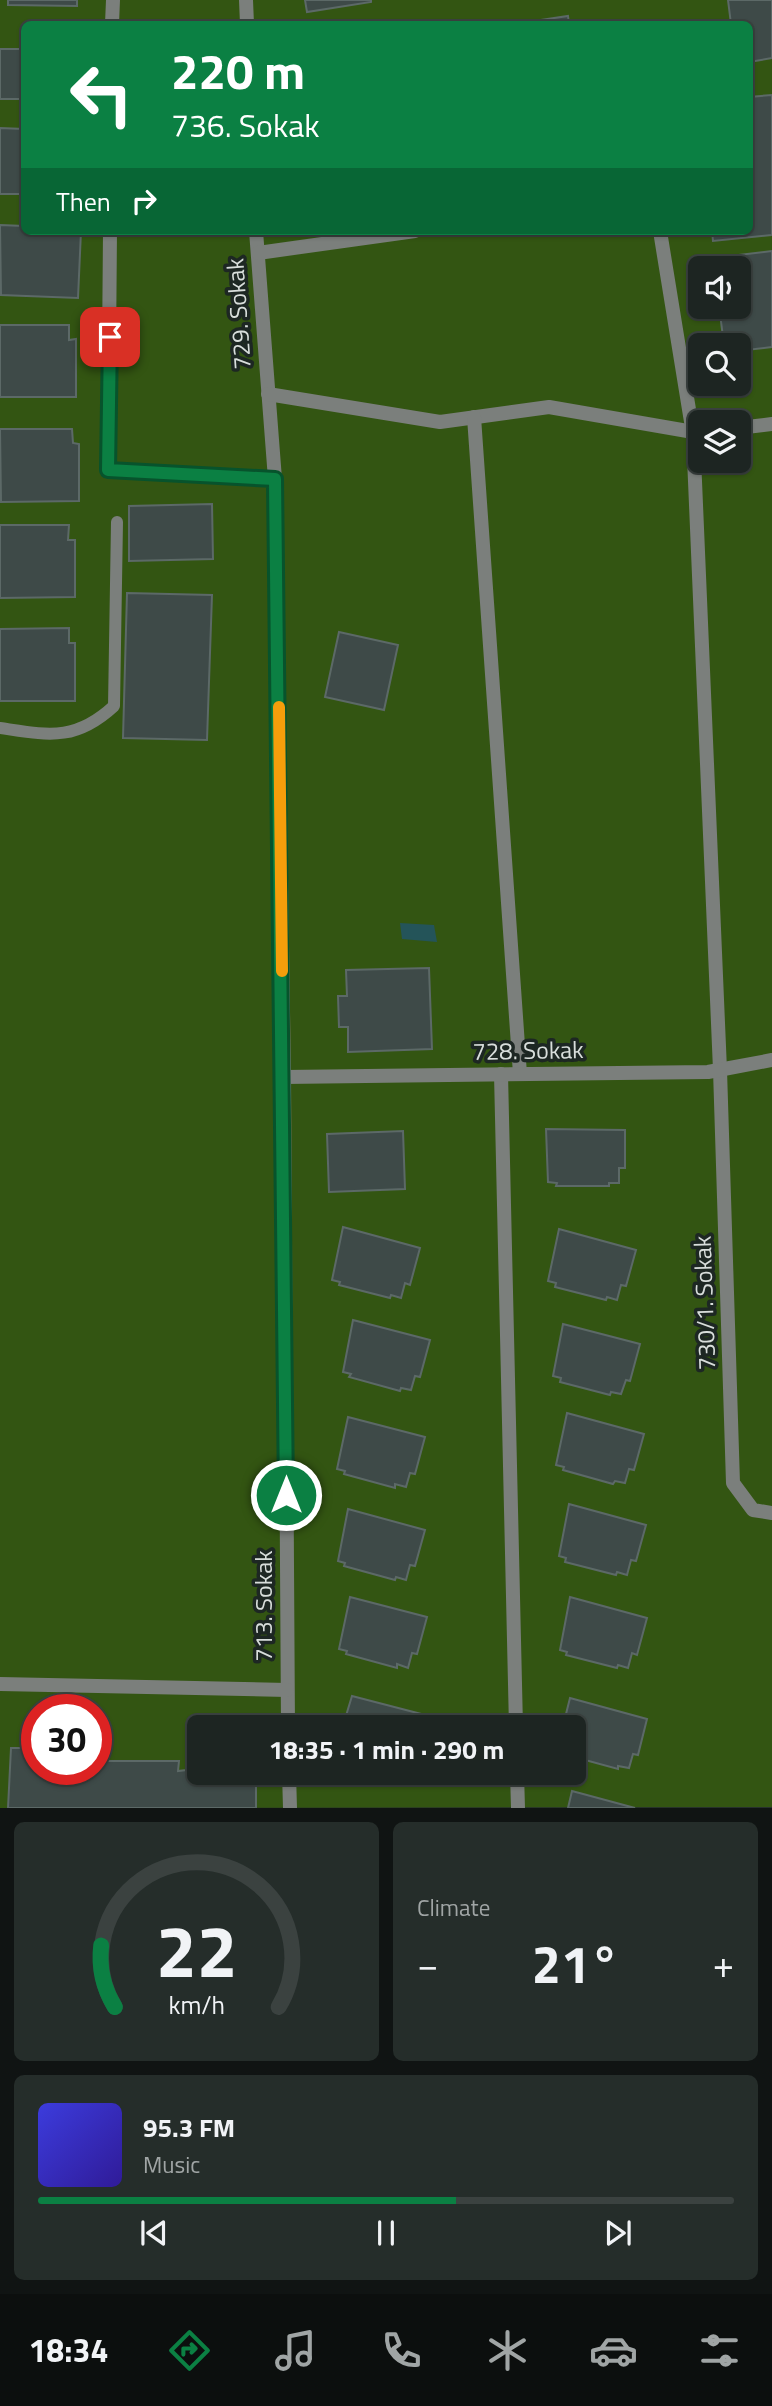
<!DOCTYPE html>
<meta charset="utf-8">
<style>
:root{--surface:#1d2522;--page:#252d2a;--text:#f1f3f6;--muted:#a0a5a5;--line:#3b4240;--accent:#0b8043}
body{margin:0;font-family:"Titillium Web",sans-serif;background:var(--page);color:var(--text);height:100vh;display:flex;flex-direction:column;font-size:26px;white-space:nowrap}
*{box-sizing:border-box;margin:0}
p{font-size:23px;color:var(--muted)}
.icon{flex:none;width:38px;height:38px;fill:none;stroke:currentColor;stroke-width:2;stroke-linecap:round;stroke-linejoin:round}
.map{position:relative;height:1808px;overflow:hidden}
.side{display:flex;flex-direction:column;gap:14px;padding:14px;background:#101413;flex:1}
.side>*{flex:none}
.hud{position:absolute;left:21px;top:21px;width:732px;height:214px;border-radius:10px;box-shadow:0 2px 5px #0004,0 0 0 2px var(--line);background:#0b8043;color:#fff;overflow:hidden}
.fabs{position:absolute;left:688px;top:256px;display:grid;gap:14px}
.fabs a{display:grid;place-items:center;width:63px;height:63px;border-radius:10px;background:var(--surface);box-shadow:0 2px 5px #0004,0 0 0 2px var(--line);font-size:35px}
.speed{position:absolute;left:21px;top:1694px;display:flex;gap:14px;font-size:35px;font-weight:700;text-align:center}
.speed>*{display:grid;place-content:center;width:91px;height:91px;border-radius:50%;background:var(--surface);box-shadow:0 2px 5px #0004,0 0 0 2px var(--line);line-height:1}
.speed .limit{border:10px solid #d22;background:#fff;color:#111}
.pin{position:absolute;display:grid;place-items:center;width:60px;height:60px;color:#fff;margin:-30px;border-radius:14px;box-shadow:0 4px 10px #0006}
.me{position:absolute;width:77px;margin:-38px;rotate:0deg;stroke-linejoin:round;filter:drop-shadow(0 0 5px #0008)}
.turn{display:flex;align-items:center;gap:24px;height:147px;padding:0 35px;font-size:32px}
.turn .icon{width:91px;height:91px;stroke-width:2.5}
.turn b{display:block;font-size:49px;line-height:60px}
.then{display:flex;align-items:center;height:66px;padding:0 35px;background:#0003;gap:14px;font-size:26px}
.big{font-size:52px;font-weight:700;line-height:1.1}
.side .tile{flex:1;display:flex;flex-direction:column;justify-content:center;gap:10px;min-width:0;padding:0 24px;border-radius:10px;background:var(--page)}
.side .dial{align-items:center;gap:0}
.dial svg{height:182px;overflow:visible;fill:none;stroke:var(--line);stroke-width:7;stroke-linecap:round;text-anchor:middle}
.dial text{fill:var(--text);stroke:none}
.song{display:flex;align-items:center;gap:21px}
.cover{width:84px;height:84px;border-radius:10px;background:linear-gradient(135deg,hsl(240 70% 55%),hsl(250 70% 35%))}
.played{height:7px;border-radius:4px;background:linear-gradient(90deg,var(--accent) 60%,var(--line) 60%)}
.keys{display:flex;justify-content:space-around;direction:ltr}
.heat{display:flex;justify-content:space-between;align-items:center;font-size:38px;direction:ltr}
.side .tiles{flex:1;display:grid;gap:14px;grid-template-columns:1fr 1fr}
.tile:last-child{grid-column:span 2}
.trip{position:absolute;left:187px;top:1715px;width:399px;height:70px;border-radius:10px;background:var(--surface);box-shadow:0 2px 5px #0004,0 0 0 2px var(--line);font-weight:700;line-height:70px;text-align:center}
.menu{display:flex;height:112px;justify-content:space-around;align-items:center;background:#0c0f0e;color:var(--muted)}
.menu .icon{width:49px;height:49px}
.menu .current{color:var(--accent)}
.menu b{font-size:32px;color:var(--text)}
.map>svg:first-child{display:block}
.green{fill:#335512;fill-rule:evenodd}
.water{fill:#245459}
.building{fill:#3e4a48;stroke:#5c6967;stroke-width:2}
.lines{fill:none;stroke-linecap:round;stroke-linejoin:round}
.lane{stroke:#7b7f7c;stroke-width:12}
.street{stroke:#7b7f7c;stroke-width:14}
.route-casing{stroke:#07532c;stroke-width:18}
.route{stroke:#0b8043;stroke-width:12}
.slow{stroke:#f59e0b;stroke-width:12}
.labels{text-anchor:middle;stroke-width:7;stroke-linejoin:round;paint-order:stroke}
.street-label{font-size:24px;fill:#d8dedb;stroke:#1d2723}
</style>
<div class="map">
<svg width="772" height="1808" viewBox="0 0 772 1808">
<rect width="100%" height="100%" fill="#27312d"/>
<!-- green -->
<path class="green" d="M0,0H772V1807L0,1808ZM24,24H749V231H24ZM700,268H738V306H700ZM700,345H738V383H700ZM700,422H738V460H700ZM37,1710H96V1769H37ZM200,1727H574V1773H200Z"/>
<!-- water -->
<polygon class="water" points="400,923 434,925 437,942 402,939"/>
<!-- building -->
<g class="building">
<polygon points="8,0 77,0 77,6 8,5"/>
<polygon points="305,0 371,0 371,2 307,12"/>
<polygon points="728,0 772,0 772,58 749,62 749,24 731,24"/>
<polygon points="568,16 569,24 514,24"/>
<rect x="0" y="49" width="24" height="50"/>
<polygon points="772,95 772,235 713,241 712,231 749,231 749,97"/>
<polygon points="0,128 24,129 24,194 0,194"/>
<polygon points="0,225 24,226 24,231 81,231 78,298 1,295"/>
<polygon points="772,251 772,347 738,351 738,345 724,345 719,306 738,306 738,268 714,268 713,258"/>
<polygon points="0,325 69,325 69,340 76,339 76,397 0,397"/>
<polygon points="0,429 72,429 73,443 79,444 79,501 1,502"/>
<polygon points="212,504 213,559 129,561 129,506"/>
<polygon points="0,525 69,525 68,540 75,540 75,597 0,598"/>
<polygon points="127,593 212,595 207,740 123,738"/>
<polygon points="69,628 69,643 75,643 75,701 0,701 0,629"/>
<polygon points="339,632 398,645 384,710 325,697"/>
<polygon points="429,968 432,1049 348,1052 348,1027 339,1027 338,996 347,996 346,970"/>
<polygon points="546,1129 625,1130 625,1168 619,1168 619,1183 609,1183 609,1186 556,1186 557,1183 548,1182"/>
<polygon points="403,1131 405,1189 329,1192 327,1134"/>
<polygon points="343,1227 420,1248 410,1285 405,1283 401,1298 391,1295 390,1298 339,1285 340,1282 332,1280"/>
<polygon points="559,1229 636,1250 626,1286 621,1285 617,1300 607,1297 606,1300 555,1287 556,1283 548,1281"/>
<polygon points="353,1320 430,1340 420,1377 415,1376 411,1390 401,1388 400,1391 349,1377 351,1374 343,1372"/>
<polygon points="563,1324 640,1344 630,1381 626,1380 621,1394 611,1392 610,1395 560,1382 561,1378 553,1376"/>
<polygon points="567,1413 644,1434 634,1470 629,1469 625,1483 615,1481 613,1484 563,1470 564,1467 556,1465"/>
<polygon points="348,1417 425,1437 415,1474 410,1473 406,1487 395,1484 395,1488 344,1474 345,1471 337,1469"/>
<polygon points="569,1504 646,1525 636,1561 631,1560 627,1575 617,1572 616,1575 565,1562 566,1558 559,1556"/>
<polygon points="348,1509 425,1530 415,1566 410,1565 406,1580 396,1577 395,1580 344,1566 345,1563 338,1561"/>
<polygon points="350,1597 427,1617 417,1654 412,1653 408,1668 397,1664 397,1668 346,1654 347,1651 339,1649"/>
<polygon points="570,1597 647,1618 637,1655 632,1653 628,1668 618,1665 617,1668 566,1655 567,1652 560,1650"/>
<polygon points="352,1696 429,1716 426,1727 347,1727 349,1720 345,1719"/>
<polygon points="570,1698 647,1719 638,1755 633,1754 629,1768 618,1766 618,1769 574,1757 574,1727 566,1727 567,1722 564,1722"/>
<polygon points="197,1743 200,1773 256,1773 256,1808 8,1808 11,1748 37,1748 37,1769 96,1769 96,1761 179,1761 178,1771 186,1770 188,1751 196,1752"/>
<polygon points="572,1791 635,1808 568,1808"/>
</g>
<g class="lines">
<!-- lane -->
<path class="lane" d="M0,728C48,735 75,742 114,706L117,522"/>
<!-- street -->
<g class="street">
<polyline points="246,0 247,24"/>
<polyline points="112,24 113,0"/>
<polyline points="110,231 108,470 275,479"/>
<polyline points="256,231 275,479 284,1077 288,1727"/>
<polyline points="660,231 693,434 720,1070 733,1483 753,1510 772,1513"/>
<polyline points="258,253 415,231"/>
<polyline points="268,394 440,422 549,407 699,433"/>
<polyline points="474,417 520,1074"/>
<polyline points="738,428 772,424"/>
<polyline points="501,1074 516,1727"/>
<polyline points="284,1077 708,1072 772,1060"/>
<polyline points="0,1684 287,1690"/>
<polyline points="289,1773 290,1808"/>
<polyline points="517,1773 518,1808"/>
</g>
</g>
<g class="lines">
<!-- route casing -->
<g class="route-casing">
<polyline id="route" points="110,337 108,470 275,479 286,1495"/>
</g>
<!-- route -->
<use href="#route" class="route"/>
<!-- slow -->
<polyline class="slow" points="279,707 282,971"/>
</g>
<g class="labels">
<!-- street labels -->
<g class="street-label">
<text transform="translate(239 314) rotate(-94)" y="8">729. Sokak</text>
<text transform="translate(528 1051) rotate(-1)" y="8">728. Sokak</text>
<text transform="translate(705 1303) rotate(-92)" y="8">730/1. Sokak</text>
<text transform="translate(264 1606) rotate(-90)" y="8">713. Sokak</text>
</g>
</g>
</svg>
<div class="fabs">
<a><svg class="icon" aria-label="sound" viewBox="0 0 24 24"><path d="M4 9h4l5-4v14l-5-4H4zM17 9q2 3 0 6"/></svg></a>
<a><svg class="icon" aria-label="search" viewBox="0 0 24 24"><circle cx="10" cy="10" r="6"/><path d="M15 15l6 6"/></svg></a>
<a><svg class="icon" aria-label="layers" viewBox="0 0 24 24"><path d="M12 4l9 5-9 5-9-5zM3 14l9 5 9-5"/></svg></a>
</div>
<div class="speed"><div class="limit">30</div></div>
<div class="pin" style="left:110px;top:337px;background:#d93025"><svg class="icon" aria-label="arrive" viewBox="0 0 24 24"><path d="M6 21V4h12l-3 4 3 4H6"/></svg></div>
<svg class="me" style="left:286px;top:1495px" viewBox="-20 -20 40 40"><circle r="17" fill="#0b8043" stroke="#fff" stroke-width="3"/><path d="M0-11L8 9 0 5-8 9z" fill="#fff"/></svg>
<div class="trip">18:35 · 1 min · 290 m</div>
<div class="hud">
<div class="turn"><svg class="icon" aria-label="left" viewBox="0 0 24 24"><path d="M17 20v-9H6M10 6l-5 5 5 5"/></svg><div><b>220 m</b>736. Sokak</div></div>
<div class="then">Then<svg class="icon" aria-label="right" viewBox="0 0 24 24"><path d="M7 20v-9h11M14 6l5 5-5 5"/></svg></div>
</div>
</div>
<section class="side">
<div class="tiles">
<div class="tile dial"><svg viewBox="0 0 100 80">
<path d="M14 69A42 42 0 1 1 86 69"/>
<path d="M14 69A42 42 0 0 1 8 42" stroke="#0b8043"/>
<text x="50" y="56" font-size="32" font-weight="700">22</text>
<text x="50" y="72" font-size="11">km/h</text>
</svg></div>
<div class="tile"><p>Climate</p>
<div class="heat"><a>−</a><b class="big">21°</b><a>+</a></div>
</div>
<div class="tile">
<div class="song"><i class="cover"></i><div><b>95.3 FM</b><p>Music</p></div></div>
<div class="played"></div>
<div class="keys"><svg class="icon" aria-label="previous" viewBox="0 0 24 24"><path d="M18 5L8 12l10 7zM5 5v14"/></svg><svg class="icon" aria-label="pause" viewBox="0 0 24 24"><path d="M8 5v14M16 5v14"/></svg><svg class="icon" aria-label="next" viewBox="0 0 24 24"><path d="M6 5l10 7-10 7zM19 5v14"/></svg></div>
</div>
</div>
</section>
<nav class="menu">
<b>18:34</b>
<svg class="icon current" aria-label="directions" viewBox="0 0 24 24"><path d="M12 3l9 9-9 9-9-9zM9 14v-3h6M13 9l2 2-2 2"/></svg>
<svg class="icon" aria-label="music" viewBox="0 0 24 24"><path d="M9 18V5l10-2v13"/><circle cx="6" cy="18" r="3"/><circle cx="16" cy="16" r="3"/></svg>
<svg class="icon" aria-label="phone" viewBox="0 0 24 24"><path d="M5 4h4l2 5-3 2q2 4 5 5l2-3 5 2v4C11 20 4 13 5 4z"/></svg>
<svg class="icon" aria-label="climate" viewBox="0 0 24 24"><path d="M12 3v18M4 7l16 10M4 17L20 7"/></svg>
<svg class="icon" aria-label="car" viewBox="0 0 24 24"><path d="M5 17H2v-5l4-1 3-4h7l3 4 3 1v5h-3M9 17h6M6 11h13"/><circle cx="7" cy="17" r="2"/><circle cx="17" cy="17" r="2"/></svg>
<svg class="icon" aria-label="filters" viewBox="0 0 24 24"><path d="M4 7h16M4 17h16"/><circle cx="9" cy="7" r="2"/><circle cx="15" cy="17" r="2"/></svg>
</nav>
